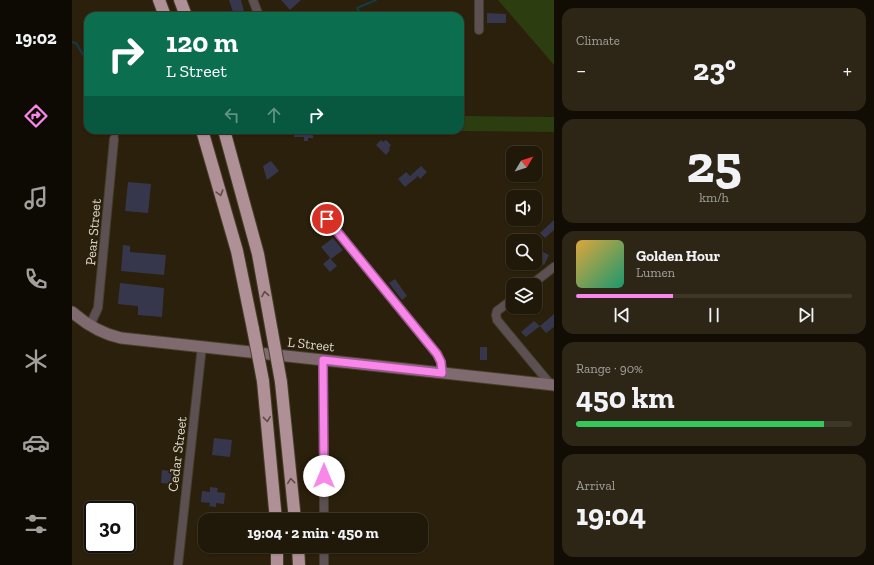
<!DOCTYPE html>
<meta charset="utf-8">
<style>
:root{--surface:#201808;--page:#2d2516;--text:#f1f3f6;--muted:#a2a09c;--line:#3d3729;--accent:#f987e9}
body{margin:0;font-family:"Zilla Slab",serif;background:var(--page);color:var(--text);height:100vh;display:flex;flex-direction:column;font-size:15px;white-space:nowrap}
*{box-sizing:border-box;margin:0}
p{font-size:13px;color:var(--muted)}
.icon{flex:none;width:22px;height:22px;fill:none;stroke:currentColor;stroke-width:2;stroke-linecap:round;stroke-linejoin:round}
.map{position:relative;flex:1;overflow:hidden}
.panel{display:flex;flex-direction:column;gap:8px;padding:8px;background:#120d04;width:320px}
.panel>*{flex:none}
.hud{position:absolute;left:12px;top:12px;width:380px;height:122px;border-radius:12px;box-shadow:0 1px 3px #0004,0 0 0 1px var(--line);background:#0b6e4f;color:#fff;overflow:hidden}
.needle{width:26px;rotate:51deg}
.fabs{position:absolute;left:434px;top:146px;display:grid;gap:8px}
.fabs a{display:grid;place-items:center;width:36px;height:36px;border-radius:8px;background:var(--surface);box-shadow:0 1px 3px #0004,0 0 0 1px var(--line);font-size:20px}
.speed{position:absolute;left:12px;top:501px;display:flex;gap:8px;font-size:20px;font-weight:700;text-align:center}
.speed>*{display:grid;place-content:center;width:52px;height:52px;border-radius:50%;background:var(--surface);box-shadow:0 1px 3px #0004,0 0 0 1px var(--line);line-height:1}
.speed .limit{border:2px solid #111;border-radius:6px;background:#fff;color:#111}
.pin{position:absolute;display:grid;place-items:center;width:34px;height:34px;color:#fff;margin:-17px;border:2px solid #fff;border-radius:50%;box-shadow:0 1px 4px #0007}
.me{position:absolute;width:44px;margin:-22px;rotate:0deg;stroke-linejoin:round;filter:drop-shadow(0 0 3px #0008)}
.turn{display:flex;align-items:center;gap:14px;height:84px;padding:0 16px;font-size:18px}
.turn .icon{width:52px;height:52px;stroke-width:2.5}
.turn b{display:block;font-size:28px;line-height:34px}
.lanes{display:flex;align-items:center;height:38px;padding:0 16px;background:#0003;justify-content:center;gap:20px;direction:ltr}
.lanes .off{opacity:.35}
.big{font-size:30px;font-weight:700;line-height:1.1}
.panel .widget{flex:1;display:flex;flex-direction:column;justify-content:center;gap:6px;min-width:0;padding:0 14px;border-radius:12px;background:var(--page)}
.panel .dial{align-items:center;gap:0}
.dial b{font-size:52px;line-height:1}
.song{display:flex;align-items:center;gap:12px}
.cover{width:48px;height:48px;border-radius:6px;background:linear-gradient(135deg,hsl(40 70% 55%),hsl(160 70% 35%))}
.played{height:4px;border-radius:2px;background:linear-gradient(90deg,var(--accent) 35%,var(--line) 35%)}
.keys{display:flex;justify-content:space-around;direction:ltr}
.heat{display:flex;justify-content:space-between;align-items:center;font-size:22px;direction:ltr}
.charge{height:6px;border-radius:3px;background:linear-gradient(90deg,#34c759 90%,var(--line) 0)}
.trip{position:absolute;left:126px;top:513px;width:230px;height:40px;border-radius:12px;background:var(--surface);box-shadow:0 1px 3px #0004,0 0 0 1px var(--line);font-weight:700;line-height:40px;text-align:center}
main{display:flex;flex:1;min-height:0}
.tabs{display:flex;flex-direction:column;width:72px;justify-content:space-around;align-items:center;background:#0d0a03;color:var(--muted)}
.tabs .icon{width:28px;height:28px}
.tabs .current{color:var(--accent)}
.tabs b{font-size:18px;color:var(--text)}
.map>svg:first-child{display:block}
.green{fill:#2c3d10}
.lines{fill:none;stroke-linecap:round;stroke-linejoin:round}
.stream{stroke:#153a48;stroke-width:2}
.building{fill:#36374c}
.lane-casing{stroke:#473e2a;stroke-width:6}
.street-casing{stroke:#473e2a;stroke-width:10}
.secondary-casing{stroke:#473e2a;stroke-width:13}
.highway-casing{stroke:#473e2a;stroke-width:14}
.lane{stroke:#5d5053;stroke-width:4}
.street{stroke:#5d5053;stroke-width:8}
.secondary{stroke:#7e6a6f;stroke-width:11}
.highway{stroke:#af9097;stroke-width:12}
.highway-bridge-casing{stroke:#473e2a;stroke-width:14;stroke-linecap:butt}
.highway-bridge{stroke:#af9097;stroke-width:12}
.oneway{stroke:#5f4d43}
.route-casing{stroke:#a25897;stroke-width:10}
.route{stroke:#f987e9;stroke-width:7}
.labels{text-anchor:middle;stroke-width:4;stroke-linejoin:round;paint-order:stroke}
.street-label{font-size:14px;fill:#dfd9cc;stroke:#2a200b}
</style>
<main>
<nav class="tabs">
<b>19:02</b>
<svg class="icon current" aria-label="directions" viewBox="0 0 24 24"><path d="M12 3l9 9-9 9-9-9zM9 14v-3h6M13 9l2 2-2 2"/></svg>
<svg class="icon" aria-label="music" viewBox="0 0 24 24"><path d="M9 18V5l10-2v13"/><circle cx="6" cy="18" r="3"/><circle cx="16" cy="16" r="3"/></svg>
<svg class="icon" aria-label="phone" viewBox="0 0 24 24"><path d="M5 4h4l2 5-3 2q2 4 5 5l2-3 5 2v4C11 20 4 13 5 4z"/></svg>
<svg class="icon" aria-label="climate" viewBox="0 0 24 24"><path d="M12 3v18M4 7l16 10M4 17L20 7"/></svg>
<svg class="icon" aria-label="car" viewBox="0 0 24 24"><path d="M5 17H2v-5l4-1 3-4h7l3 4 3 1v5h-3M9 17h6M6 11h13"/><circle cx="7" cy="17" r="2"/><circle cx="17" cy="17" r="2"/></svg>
<svg class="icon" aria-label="filters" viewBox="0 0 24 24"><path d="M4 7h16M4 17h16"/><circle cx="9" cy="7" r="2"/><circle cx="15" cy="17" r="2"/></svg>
</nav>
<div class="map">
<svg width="482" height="565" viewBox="0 0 482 565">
<rect width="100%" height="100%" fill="#2a200b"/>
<!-- green -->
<g class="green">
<polygon points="426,0 482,0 482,65"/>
<polygon points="388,116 482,117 482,132 277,130 388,130"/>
</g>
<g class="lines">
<!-- stream -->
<g class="stream">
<polyline points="244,16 248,14 250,16"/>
<polyline points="290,16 285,8 304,0"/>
<polyline points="0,42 4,43 16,63"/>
</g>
</g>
<!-- building -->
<g class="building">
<polygon points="157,0 169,0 172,11 162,15"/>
<polygon points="209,0 229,0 218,10"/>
<polygon points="415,13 434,14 434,23 415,23"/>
<polygon points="222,131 241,131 241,138 236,138 236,141 232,141 232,137 222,137"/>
<polygon points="309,140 311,142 314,140 319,145 317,148 318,150 314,155 304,145"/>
<polygon points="199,161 207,171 195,180 191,166"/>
<polygon points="349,166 355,172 348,179 346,176 333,187 326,179 334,172 338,176"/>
<polygon points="56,182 79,184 76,213 53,211"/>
<polygon points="482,220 482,230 473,238 468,233"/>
<polygon points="261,238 271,250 259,259 249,247"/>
<polygon points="51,245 58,246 58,252 94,255 92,275 49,271"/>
<polygon points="463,248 477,255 472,265 464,261 466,258 463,257"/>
<polygon points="258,258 265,266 258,272 251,264"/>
<polygon points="323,279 335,296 330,300 317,283"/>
<polygon points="48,283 92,288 90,317 66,315 66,306 46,304"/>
<polygon points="482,314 482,327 474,333 468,326"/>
<polygon points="462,321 468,326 454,337 449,332"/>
<rect x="408" y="347" width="7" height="13"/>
<polygon points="142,438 160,440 158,457 140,455"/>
<polygon points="90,470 100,471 98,484 89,483"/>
<polygon points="138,487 146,488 145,492 153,493 152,504 144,503 144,507 137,506 138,503 129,502 130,491 138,492"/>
</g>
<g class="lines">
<!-- lane casing -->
<g class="lane-casing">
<polyline id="lane" points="42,139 46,130"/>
</g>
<!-- street casing -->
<g class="street-casing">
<g id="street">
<polyline points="181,0 187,16"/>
<polyline points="407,0 407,30"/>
<polyline points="255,219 365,354 369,362 370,373"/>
<polyline points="459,285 482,267"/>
<polyline points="441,299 425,311 424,315 425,320 479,385"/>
<polyline points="18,325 26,308 42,139"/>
<polyline points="251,360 252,520"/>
<polyline points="252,546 252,565"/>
<polyline points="106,565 130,346"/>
</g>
</g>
<!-- secondary casing -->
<g class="secondary-casing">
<path id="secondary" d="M0,312C15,325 30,334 49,338L482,385"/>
</g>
<!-- highway casing -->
<g class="highway-casing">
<g id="highway">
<polyline points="87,0 93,16"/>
<polyline points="108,0 114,16"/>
<polyline points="130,130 165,251 181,329"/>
<polyline points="152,130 186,254 200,332"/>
<polyline points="191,381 204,520"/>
<polyline points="209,382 223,520"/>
<polyline points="205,546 205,565"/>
<polyline points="226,546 227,565"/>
</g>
</g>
<!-- lane -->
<use href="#lane" class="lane"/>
<!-- street -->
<use href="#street" class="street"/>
<!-- secondary -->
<use href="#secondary" class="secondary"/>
<!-- highway -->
<use href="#highway" class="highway"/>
<!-- highway-bridge casing -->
<g class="highway-bridge-casing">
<g id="highway-bridge">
<polyline points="181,329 191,381"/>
<polyline points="200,332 209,382"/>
</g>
</g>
<!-- highway-bridge -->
<use href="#highway-bridge" class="highway-bridge"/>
</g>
<!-- one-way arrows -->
<defs><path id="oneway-chevron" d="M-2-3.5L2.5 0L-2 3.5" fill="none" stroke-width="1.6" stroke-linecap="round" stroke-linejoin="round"/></defs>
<g class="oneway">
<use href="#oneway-chevron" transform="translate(148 193) rotate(74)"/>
<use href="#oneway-chevron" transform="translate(193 294) rotate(-100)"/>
<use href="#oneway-chevron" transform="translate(195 419) rotate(84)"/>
<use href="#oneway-chevron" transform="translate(219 481) rotate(-96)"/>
</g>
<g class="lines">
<!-- route casing -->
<g class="route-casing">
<polyline id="route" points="252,476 251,360 370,373 369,362 365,354 255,219"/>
</g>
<!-- route -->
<use href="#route" class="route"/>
</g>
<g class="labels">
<!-- street labels -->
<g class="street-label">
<text transform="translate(21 232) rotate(-85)" y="5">Pear Street</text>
<text transform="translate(239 344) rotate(6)" y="5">L Street</text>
<text transform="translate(105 454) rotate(-83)" y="5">Cedar Street</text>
</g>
</g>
</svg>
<div class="fabs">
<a><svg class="needle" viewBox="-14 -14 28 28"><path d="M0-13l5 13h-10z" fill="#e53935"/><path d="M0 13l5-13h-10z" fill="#a2a09c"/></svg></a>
<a><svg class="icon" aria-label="sound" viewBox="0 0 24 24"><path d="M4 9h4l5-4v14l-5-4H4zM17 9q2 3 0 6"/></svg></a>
<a><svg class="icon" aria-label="search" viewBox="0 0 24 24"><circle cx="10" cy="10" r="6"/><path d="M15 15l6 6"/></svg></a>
<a><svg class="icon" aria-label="layers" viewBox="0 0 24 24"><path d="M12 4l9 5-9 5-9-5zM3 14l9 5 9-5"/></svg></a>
</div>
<div class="speed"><div class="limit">30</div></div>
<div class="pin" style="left:255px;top:219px;background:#d93025"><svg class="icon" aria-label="arrive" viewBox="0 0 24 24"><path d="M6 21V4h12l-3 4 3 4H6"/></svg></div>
<svg class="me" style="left:252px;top:476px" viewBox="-20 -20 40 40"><circle r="19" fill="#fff"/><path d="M0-13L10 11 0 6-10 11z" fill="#f987e9"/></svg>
<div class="trip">19:04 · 2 min · 450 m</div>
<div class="hud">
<div class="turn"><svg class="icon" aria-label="right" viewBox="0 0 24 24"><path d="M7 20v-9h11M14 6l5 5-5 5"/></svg><div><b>120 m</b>L Street</div></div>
<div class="lanes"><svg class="icon off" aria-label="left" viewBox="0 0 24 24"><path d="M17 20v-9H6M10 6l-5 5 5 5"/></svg><svg class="icon off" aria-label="ahead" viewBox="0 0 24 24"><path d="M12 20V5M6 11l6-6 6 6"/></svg><svg class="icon" aria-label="right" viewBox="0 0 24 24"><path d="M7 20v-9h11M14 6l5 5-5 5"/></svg></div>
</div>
</div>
<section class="panel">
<div class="widget"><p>Climate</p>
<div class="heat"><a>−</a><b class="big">23°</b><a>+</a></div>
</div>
<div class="widget dial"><b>25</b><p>km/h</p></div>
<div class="widget">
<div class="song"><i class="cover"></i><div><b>Golden Hour</b><p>Lumen</p></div></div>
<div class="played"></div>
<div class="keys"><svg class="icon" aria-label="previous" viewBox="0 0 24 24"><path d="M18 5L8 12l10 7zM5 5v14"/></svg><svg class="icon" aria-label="pause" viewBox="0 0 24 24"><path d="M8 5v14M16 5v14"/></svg><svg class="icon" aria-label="next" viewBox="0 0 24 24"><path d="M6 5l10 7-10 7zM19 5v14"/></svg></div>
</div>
<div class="widget"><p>Range · 90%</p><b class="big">450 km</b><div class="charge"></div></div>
<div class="widget"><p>Arrival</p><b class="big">19:04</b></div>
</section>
</main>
